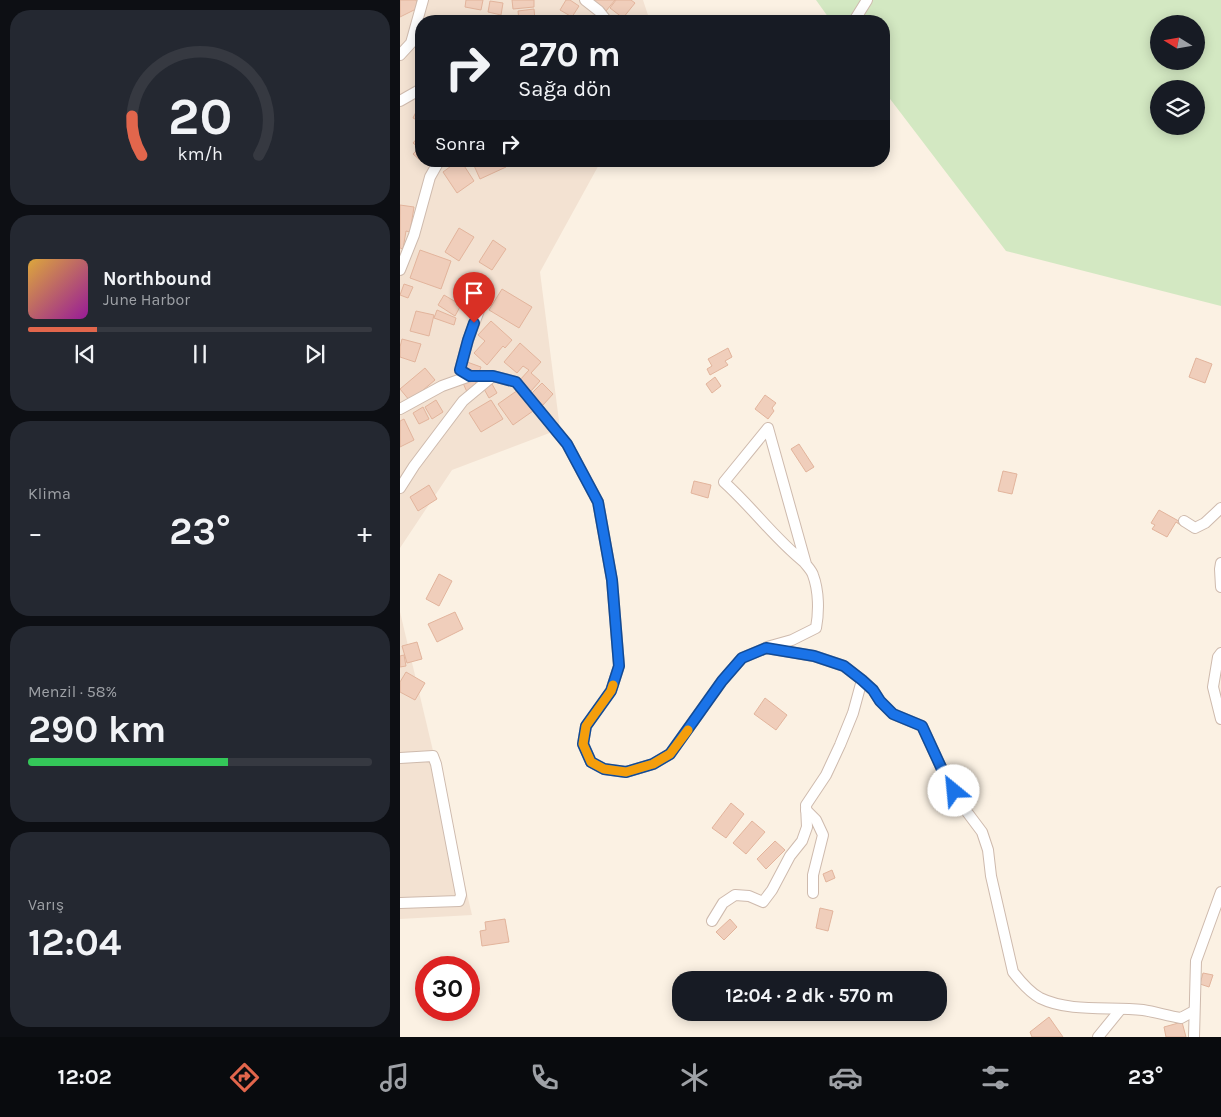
<!DOCTYPE html>
<html lang="tr">
<meta charset="utf-8">
<style>
:root{--surface:#171b24;--page:#242831;--text:#f1f3f6;--muted:#9ea1a6;--line:#363941;--accent:#e2664c}
body{margin:0;font-family:Karla,sans-serif;background:var(--page);color:var(--text);height:100vh;display:flex;flex-direction:column;font-size:19px;white-space:nowrap}
*{box-sizing:border-box;margin:0}
p{font-size:16px;color:var(--muted)}
.icon{flex:none;width:28px;height:28px;fill:none;stroke:currentColor;stroke-width:2;stroke-linecap:round;stroke-linejoin:round}
.map{position:relative;flex:1;overflow:hidden}
.side{display:flex;flex-direction:column;gap:10px;padding:10px;background:#0d0f14;width:400px}
.side>*{flex:none}
.top-card{position:absolute;left:15px;top:15px;width:475px;height:152px;border-radius:20px;box-shadow:0 2px 12px #0003;background:#171b24;color:var(--text);overflow:hidden}
.needle{width:32px;rotate:281deg}
.fabs{position:absolute;left:750px;top:15px;display:grid;gap:10px}
.fabs a{display:grid;place-items:center;width:55px;height:55px;border-radius:50%;background:var(--surface);box-shadow:0 2px 12px #0003;font-size:25px}
.speed{position:absolute;left:15px;top:956px;display:flex;gap:10px;font-size:25px;font-weight:700;text-align:center}
.speed>*{display:grid;place-content:center;width:65px;height:65px;border-radius:50%;background:var(--surface);box-shadow:0 2px 12px #0003;line-height:1}
.speed .limit{border:8px solid #d22;background:#fff;color:#111}
.pin{position:absolute;display:grid;place-items:center;width:42px;height:42px;color:#fff;margin:-51px -21px;border-radius:50% 50% 50% 0;rotate:-45deg;box-shadow:0 0 5px #0007}
.pin .icon{rotate:45deg}
.me{position:absolute;width:55px;margin:-28px;rotate:332deg;stroke-linejoin:round;filter:drop-shadow(0 0 4px #0008)}
.turn{display:flex;align-items:center;gap:18px;height:105px;padding:0 20px;font-size:22px}
.turn .icon{width:65px;height:65px;stroke-width:2.5}
.turn b{display:block;font-size:35px;line-height:42px}
.then{display:flex;align-items:center;height:48px;padding:0 20px;background:#0003;gap:10px;font-size:19px}
.big{font-size:38px;font-weight:700;line-height:1.1}
.side .tile{flex:1;display:flex;flex-direction:column;justify-content:center;gap:8px;min-width:0;padding:0 18px;border-radius:20px;background:var(--page)}
.side .dial{align-items:center;gap:0}
.dial svg{height:130px;overflow:visible;fill:none;stroke:var(--line);stroke-width:7;stroke-linecap:round;text-anchor:middle}
.dial text{fill:var(--text);stroke:none}
.song{display:flex;align-items:center;gap:15px}
.cover{width:60px;height:60px;border-radius:8px;background:linear-gradient(135deg,hsl(40 70% 55%),hsl(300 70% 35%))}
.played{height:5px;border-radius:2px;background:linear-gradient(90deg,var(--accent) 20%,var(--line) 20%)}
.keys{display:flex;justify-content:space-around;direction:ltr}
.heat{display:flex;justify-content:space-between;align-items:center;font-size:28px;direction:ltr}
.charge{height:8px;border-radius:4px;background:linear-gradient(90deg,#34c759 58%,var(--line) 0)}
.trip{position:absolute;left:272px;top:971px;width:275px;height:50px;border-radius:20px;background:var(--surface);box-shadow:0 2px 12px #0003;font-weight:700;line-height:50px;text-align:center}
.dock{display:flex;height:80px;justify-content:space-around;align-items:center;background:#090b0e;color:var(--muted)}
.dock .icon{width:35px;height:35px}
.dock .selected{color:var(--accent)}
.dock b{font-size:22px;color:var(--text)}
main{display:flex;flex:1;min-height:0}
.map>svg:first-child{display:block}
.residential{fill:#f3e2d2}
.green{fill:#d3e8c2;fill-rule:evenodd}
.building{fill:#f0cebb;stroke:#e2b49c}
.lines{fill:none;stroke-linecap:round;stroke-linejoin:round}
.street-casing{stroke:#cebaad;stroke-width:12}
.street{stroke:#fff;stroke-width:10}
.route-casing{stroke:#114b97;stroke-width:12}
.route{stroke:#1a73e8;stroke-width:9}
.slow{stroke:#f59e0b;stroke-width:9}
</style>
<main>
<section class="side">
<div class="tile dial"><svg viewBox="0 0 100 80">
<path d="M14 69A42 42 0 1 1 86 69"/>
<path d="M14 69A42 42 0 0 1 8 45" stroke="#e2664c"/>
<text x="50" y="56" font-size="32" font-weight="700">20</text>
<text x="50" y="72" font-size="11">km/h</text>
</svg></div>
<div class="tile">
<div class="song"><i class="cover"></i><div><b>Northbound</b><p>June Harbor</p></div></div>
<div class="played"></div>
<div class="keys"><svg class="icon" aria-label="previous" viewBox="0 0 24 24"><path d="M18 5L8 12l10 7zM5 5v14"/></svg><svg class="icon" aria-label="pause" viewBox="0 0 24 24"><path d="M8 5v14M16 5v14"/></svg><svg class="icon" aria-label="next" viewBox="0 0 24 24"><path d="M6 5l10 7-10 7zM19 5v14"/></svg></div>
</div>
<div class="tile"><p>Klima</p>
<div class="heat"><a>−</a><b class="big">23°</b><a>+</a></div>
</div>
<div class="tile"><p>Menzil · 58%</p><b class="big">290 km</b><div class="charge"></div></div>
<div class="tile"><p>Varış</p><b class="big">12:04</b></div>
</section>
<div class="map">
<svg width="821" height="1037" viewBox="0 0 821 1037">
<rect width="100%" height="100%" fill="#fbf1e3"/>
<!-- residential -->
<g class="residential">
<polygon points="0,0 243,0 250,21 21,21 21,161 201,161 140,272 160,429 52,470 0,548"/>
<polygon points="0,612 72,915 0,919"/>
</g>
<!-- green -->
<path class="green" d="M416,0H821V306L606,251L484,91V21H431ZM759,24H796V61H759ZM759,89H796V126H759Z"/>
<!-- building -->
<g class="building">
<polygon points="0,0 16,0 20,7 0,17"/>
<polygon points="66,0 83,0 81,10 65,7"/>
<polygon points="112,0 134,0 134,7 113,9"/>
<polygon points="166,0 170,0 179,6 172,17 160,10"/>
<polygon points="193,0 215,0 206,11"/>
<polygon points="216,0 231,0 235,3 223,18 210,8"/>
<polygon points="90,1 103,3 101,15 88,12"/>
<polygon points="134,9 135,20 119,21 118,11"/>
<polygon points="21,102 21,122 13,118"/>
<polygon points="19,136 21,138 21,161 13,154 19,148 13,143"/>
<polygon points="58,161 61,161 74,181 57,193 43,172"/>
<polygon points="72,161 103,161 106,167 80,179"/>
<polygon points="0,205 14,207 10,232 6,231 3,249 0,248"/>
<polygon points="59,228 74,237 59,261 45,252"/>
<polygon points="93,240 106,249 92,270 79,262"/>
<polygon points="20,250 51,261 41,289 10,278"/>
<polygon points="4,284 13,287 8,298 0,295"/>
<polygon points="102,289 132,307 119,328 89,310"/>
<polygon points="44,295 61,305 55,316 38,305"/>
<polygon points="37,310 56,318 54,325 34,318"/>
<polygon points="16,311 34,315 29,336 10,331"/>
<polygon points="91,321 112,340 105,348 103,346 87,365 74,353 85,341 78,335"/>
<polygon points="2,339 21,344 15,362 0,357 0,347"/>
<polygon points="120,343 141,362 131,373 140,381 131,391 119,381 129,370 123,366 117,373 104,362"/>
<polygon points="328,348 332,357 325,361 328,365 310,375 307,369 312,366 308,359"/>
<polygon points="796,358 812,364 805,383 789,377"/>
<polygon points="67,362 81,367 78,375 64,369"/>
<polygon points="25,368 35,380 10,401 0,389"/>
<polygon points="315,377 321,386 312,393 306,384"/>
<polygon points="74,378 78,388 67,392 63,383"/>
<polygon points="142,383 153,394 143,405 131,394"/>
<polygon points="92,384 97,393 89,398 84,389"/>
<polygon points="118,390 133,411 113,425 98,404"/>
<polygon points="365,395 376,403 372,408 374,411 368,419 355,409"/>
<polygon points="36,400 43,412 32,419 25,407"/>
<polygon points="91,400 103,419 81,432 69,413"/>
<polygon points="23,407 29,419 19,424 13,413"/>
<polygon points="4,419 14,440 0,447 0,421"/>
<polygon points="399,444 414,467 406,472 391,449"/>
<polygon points="603,471 617,474 612,494 598,491"/>
<polygon points="294,481 311,485 308,498 291,493"/>
<polygon points="29,485 37,499 18,511 10,497"/>
<polygon points="759,510 784,524 782,526 776,522 767,537 752,529 755,525 751,523"/>
<polygon points="39,574 52,581 39,606 26,599"/>
<polygon points="55,612 63,629 37,642 28,624"/>
<polygon points="17,642 22,659 7,663 2,646"/>
<polygon points="4,655 6,666 0,667 0,656"/>
<polygon points="6,672 25,683 15,700 0,692 0,682"/>
<polygon points="365,698 387,715 376,730 354,714"/>
<polygon points="331,803 344,814 326,838 312,828"/>
<polygon points="352,821 365,832 346,854 333,843"/>
<polygon points="375,841 385,850 366,869 357,859"/>
<polygon points="432,870 435,878 426,882 423,874"/>
<polygon points="420,908 433,911 428,931 416,928"/>
<polygon points="105,919 109,942 82,946 80,931 86,930 85,922"/>
<polygon points="330,919 337,927 324,940 316,932"/>
<polygon points="803,973 813,975 809,987 800,984"/>
<polygon points="649,1017 663,1037 632,1037 630,1032"/>
<polygon points="782,1022 786,1037 766,1037 764,1027"/>
</g>
<g class="lines">
<!-- street casing -->
<g class="street-casing">
<g id="street">
<polyline points="185,0 199,11 207,21"/>
<polyline points="454,21 467,0"/>
<polyline points="0,55 11,43 23,0"/>
<polyline points="0,101 21,89"/>
<polyline points="0,270 14,235 30,177 39,161"/>
<polyline points="70,376 60,370 68,340 87,289"/>
<path d="M0,409L42,386L70,376H93L116,382L167,444L198,502L212,580L219,666L211,691L186,726L183,744L191,762L204,769L226,772L253,764L270,754L322,681L342,658L366,648L414,656L444,666L462,680L473,690L480,701L493,714L522,726L546,778L561,804L582,832L588,850L591,876L613,972C620,981 629,992 640,998C671,1013 711,1006 743,1010C756,1012 768,1016 781,1018L794,1011"/>
<polyline points="0,488 14,466 63,401 93,376"/>
<polyline points="784,521 795,528 805,523 821,508"/>
<polyline points="821,563 820,569 821,587"/>
<path d="M367,647L392,640L416,628C419,612 419,591 413,575C412,571 407,566 404,562C374,538 352,507 324,482L368,428L406,564"/>
<polyline points="821,653 818,657 813,687 821,719"/>
<polyline points="0,758 33,756 36,764 61,895 59,901 0,903"/>
<polyline points="406,810 416,820 423,835 413,875 413,893"/>
<polyline points="312,921 323,903 335,895 349,896 363,902 372,890 390,856 402,841 407,827 406,805 426,775 440,745 453,713 462,680"/>
<polyline points="698,1037 720,1010"/>
<polyline points="794,1037 796,961 821,892"/>
</g>
</g>
<!-- street -->
<use href="#street" class="street"/>
</g>
<g class="lines">
<!-- route casing -->
<g class="route-casing">
<polyline id="route" points="74,323 68,340 60,370 70,376 93,376 116,382 167,444 198,502 212,580 219,666 211,691 186,726 183,744 191,762 204,769 226,772 253,764 270,754 322,681 342,658 366,648 414,656 444,666 462,680 473,690 480,701 493,714 522,726 546,778 554,791"/>
</g>
<!-- route -->
<use href="#route" class="route"/>
<!-- slow -->
<polyline class="slow" points="213,685 211,691 186,726 183,744 191,762 204,769 226,772 253,764 270,754 288,730"/>
</g>
</svg>
<div class="fabs">
<a><svg class="needle" viewBox="-14 -14 28 28"><path d="M0-13l5 13h-10z" fill="#e53935"/><path d="M0 13l5-13h-10z" fill="#9ea1a6"/></svg></a>
<a><svg class="icon" aria-label="layers" viewBox="0 0 24 24"><path d="M12 4l9 5-9 5-9-5zM3 14l9 5 9-5"/></svg></a>
</div>
<div class="speed"><div class="limit">30</div></div>
<div class="pin" style="left:74px;top:323px;background:#d93025"><svg class="icon" aria-label="arrive" viewBox="0 0 24 24"><path d="M6 21V4h12l-3 4 3 4H6"/></svg></div>
<svg class="me" style="left:554px;top:791px" viewBox="-20 -20 40 40"><circle r="19" fill="#fff"/><path d="M0-13L10 11 0 6-10 11z" fill="#1a73e8"/></svg>
<div class="trip">12:04 · 2 dk · 570 m</div>
<div class="top-card">
<div class="turn"><svg class="icon" aria-label="right" viewBox="0 0 24 24"><path d="M7 20v-9h11M14 6l5 5-5 5"/></svg><div><b>270 m</b>Sağa dön</div></div>
<div class="then">Sonra<svg class="icon" aria-label="right" viewBox="0 0 24 24"><path d="M7 20v-9h11M14 6l5 5-5 5"/></svg></div>
</div>
</div>
</main>
<nav class="dock">
<b>12:02</b>
<svg class="icon selected" aria-label="directions" viewBox="0 0 24 24"><path d="M12 3l9 9-9 9-9-9zM9 14v-3h6M13 9l2 2-2 2"/></svg>
<svg class="icon" aria-label="music" viewBox="0 0 24 24"><path d="M9 18V5l10-2v13"/><circle cx="6" cy="18" r="3"/><circle cx="16" cy="16" r="3"/></svg>
<svg class="icon" aria-label="phone" viewBox="0 0 24 24"><path d="M5 4h4l2 5-3 2q2 4 5 5l2-3 5 2v4C11 20 4 13 5 4z"/></svg>
<svg class="icon" aria-label="climate" viewBox="0 0 24 24"><path d="M12 3v18M4 7l16 10M4 17L20 7"/></svg>
<svg class="icon" aria-label="car" viewBox="0 0 24 24"><path d="M5 17H2v-5l4-1 3-4h7l3 4 3 1v5h-3M9 17h6M6 11h13"/><circle cx="7" cy="17" r="2"/><circle cx="17" cy="17" r="2"/></svg>
<svg class="icon" aria-label="filters" viewBox="0 0 24 24"><path d="M4 7h16M4 17h16"/><circle cx="9" cy="7" r="2"/><circle cx="15" cy="17" r="2"/></svg>
<b>23°</b>
</nav>
